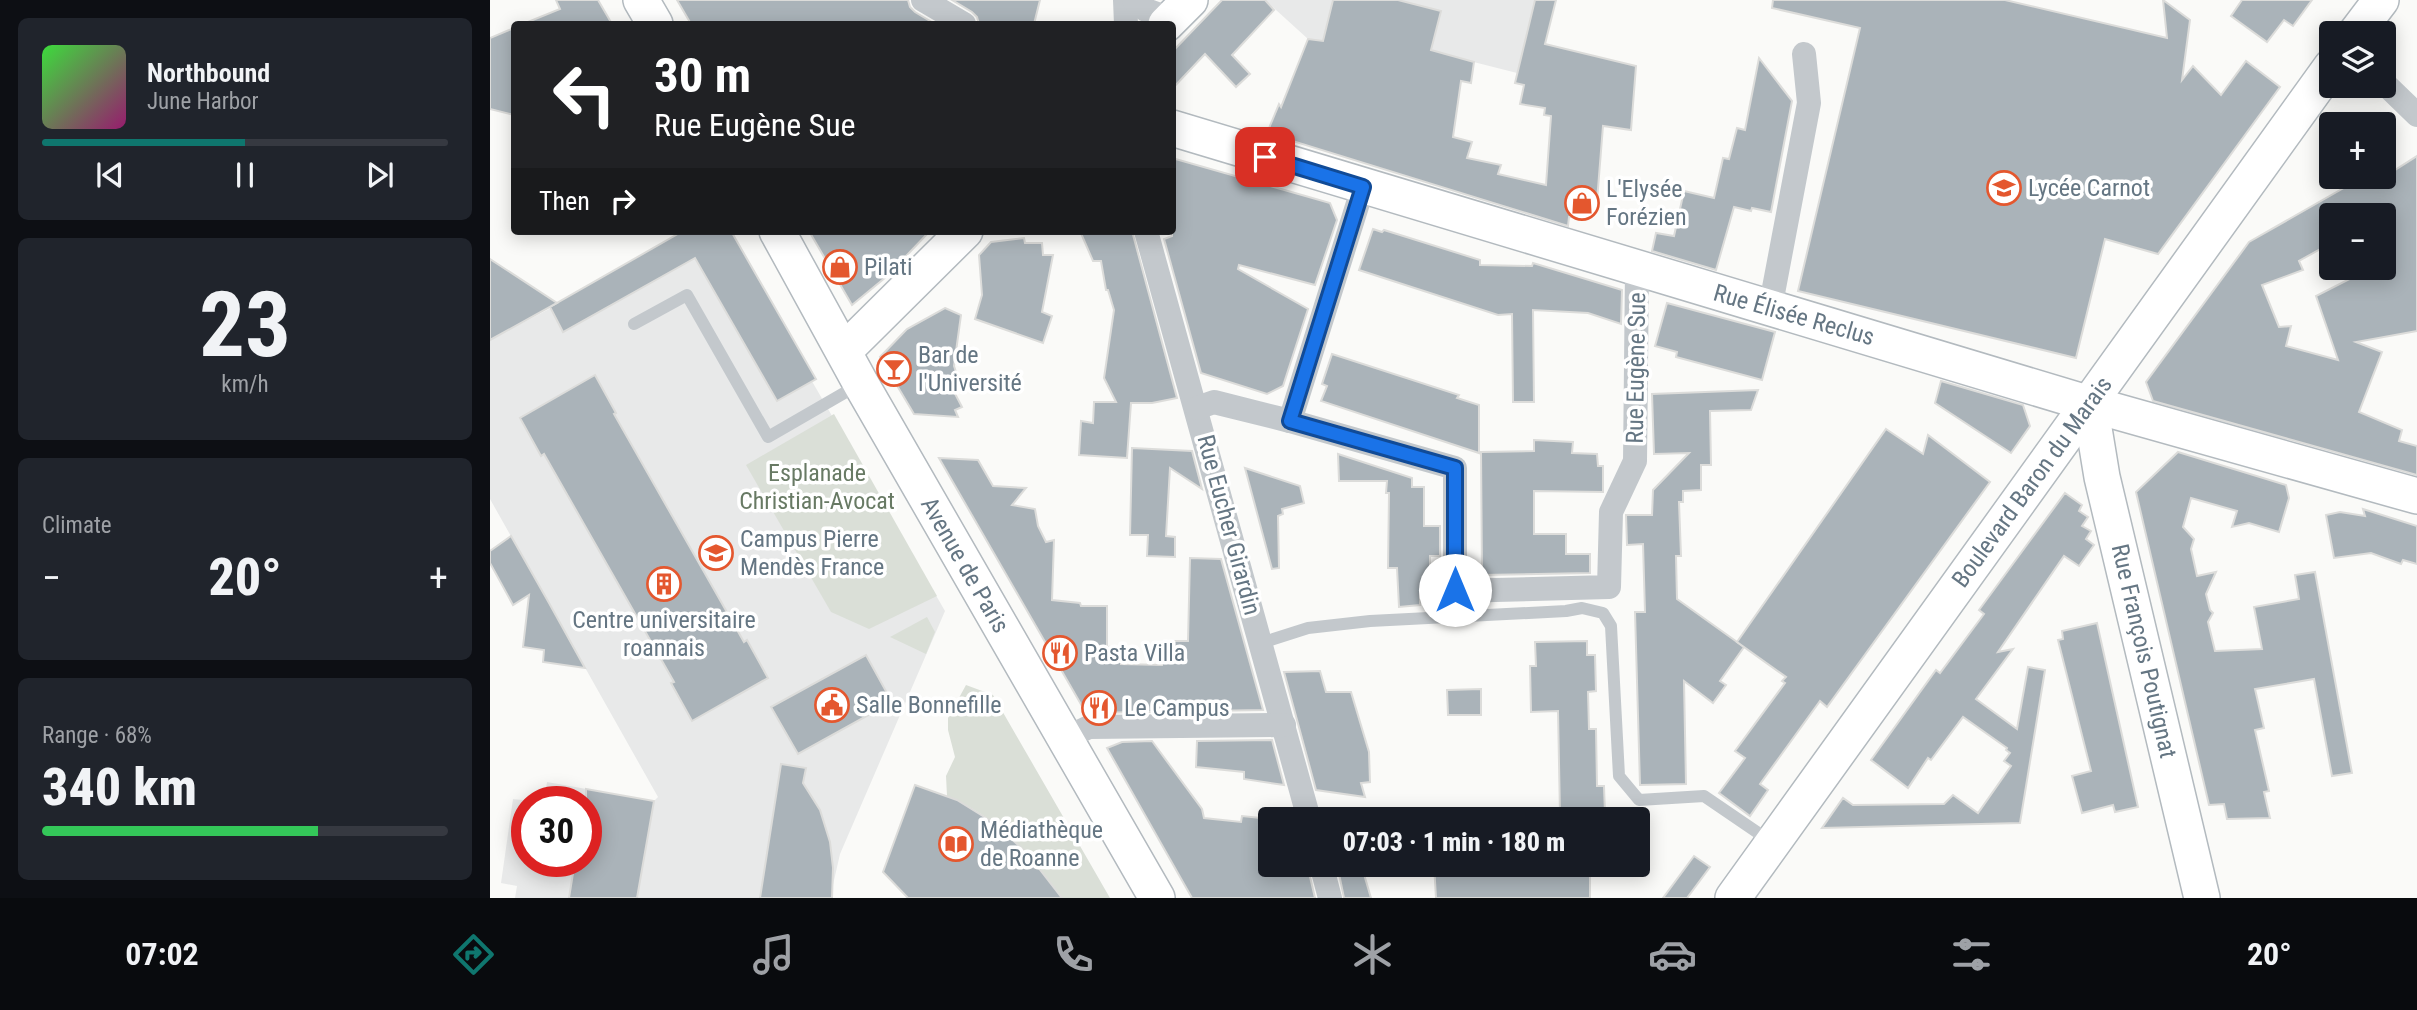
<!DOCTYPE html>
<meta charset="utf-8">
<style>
:root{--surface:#171b24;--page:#20242c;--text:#f1f3f6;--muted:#9ea1a6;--line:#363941;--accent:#0f766e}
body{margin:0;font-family:"Roboto Condensed",sans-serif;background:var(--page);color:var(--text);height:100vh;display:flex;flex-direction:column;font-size:26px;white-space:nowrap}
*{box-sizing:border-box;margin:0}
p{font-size:23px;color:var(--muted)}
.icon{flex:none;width:38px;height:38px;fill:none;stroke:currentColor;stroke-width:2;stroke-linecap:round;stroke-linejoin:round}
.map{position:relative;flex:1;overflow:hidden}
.sheet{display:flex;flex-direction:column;gap:18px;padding:18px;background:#0d0f14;width:490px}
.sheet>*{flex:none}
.hud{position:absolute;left:21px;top:21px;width:665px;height:214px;border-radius:7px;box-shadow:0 4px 18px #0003;background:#202124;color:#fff;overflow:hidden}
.fabs{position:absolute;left:1829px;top:21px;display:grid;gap:14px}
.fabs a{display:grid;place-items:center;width:77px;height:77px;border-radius:7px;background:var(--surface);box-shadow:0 4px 18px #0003;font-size:35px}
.speed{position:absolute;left:21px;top:786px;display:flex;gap:14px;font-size:35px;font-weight:700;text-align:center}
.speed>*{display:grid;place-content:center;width:91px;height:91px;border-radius:50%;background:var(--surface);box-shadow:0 4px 18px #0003;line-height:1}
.speed .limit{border:10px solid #d22;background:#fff;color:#111}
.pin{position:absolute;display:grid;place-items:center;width:60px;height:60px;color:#fff;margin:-30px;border-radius:14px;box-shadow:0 4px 10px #0006}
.me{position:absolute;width:77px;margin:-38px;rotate:0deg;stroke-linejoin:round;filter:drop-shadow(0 0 5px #0008)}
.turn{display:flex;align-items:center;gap:24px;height:147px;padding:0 28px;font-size:32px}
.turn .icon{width:91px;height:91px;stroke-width:2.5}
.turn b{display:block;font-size:49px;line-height:60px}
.then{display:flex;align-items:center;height:66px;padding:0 28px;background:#0003;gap:14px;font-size:26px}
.big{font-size:52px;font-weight:800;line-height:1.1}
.sheet .card{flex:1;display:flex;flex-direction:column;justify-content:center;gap:10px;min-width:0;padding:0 24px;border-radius:10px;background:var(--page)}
.sheet .dial{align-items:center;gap:0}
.dial b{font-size:91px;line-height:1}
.song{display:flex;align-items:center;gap:21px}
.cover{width:84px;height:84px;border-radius:10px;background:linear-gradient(135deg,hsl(120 70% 55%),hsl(320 70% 35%))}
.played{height:7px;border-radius:4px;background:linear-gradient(90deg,var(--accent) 50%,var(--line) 50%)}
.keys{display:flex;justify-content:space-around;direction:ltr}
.heat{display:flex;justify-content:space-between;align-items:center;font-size:38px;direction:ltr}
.charge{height:10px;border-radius:5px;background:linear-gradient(90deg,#34c759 68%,var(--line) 0)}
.trip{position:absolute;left:768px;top:807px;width:392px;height:70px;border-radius:7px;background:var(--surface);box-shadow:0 4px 18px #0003;font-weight:800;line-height:70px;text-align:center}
.tabs{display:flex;height:112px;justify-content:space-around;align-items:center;background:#090b0e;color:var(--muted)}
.tabs .icon{width:49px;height:49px}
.tabs .current{color:var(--accent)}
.tabs b{font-size:32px;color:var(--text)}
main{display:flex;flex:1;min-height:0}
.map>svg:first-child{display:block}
.built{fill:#e8e9e9}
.green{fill:#dadfd7}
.building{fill:#aab3b9;stroke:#dcdcda;stroke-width:2;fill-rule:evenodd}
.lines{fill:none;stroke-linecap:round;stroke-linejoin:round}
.secondary-casing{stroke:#b3babf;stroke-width:38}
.lane{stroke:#c3c8cc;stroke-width:12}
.street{stroke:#c3c8cc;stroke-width:24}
.secondary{stroke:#fff;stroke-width:35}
.route-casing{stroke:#114b97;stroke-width:18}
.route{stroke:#1a73e8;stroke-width:12}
.labels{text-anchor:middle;stroke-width:7;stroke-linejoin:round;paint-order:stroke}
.poi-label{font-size:24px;fill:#657683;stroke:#fff;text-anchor:start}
.street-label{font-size:24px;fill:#657683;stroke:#fff}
.park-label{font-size:24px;fill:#687a64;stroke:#fff}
</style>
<main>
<section class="sheet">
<div class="card">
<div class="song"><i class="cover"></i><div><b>Northbound</b><p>June Harbor</p></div></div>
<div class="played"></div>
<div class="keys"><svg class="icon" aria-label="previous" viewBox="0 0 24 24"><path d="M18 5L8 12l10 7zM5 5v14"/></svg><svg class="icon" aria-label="pause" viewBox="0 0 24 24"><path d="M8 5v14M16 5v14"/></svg><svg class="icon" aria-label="next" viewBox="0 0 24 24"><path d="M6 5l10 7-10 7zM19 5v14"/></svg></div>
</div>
<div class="card dial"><b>23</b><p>km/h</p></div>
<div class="card"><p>Climate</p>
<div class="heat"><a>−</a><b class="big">20°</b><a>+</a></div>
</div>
<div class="card"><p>Range · 68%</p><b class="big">340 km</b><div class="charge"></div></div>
</section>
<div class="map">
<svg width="1927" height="898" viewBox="0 0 1927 898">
<rect width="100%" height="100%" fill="#fafaf8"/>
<!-- built -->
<g class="built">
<polygon points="775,0 1066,0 1047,78 940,51 818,39"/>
<polygon points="208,231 235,231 455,611 350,854 340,898 25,898 27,886 11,883 23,799 42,801 37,802 37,861 96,861 96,802 54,801 57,782 164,801 168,797 0,499 0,340"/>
</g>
<!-- green -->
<g class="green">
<polygon points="344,414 447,596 379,629 341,612 256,465"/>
<polygon points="437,617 445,632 436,654 400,637"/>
<path d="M476,685L503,695L620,898H570C542,854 506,816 457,796L456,776L465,757L458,730V718Z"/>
</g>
<!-- building -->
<g class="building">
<polygon points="66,0 108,0 122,24 33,24 70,9"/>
<polygon points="187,0 418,0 420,7 425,12 445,24 201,24"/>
<polygon points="462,0 550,0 544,24 489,24 487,17 482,12"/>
<polygon points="732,0 775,0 784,10 742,55 760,74 746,87 715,54 682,89 682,52"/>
<polygon points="843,0 908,0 951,11 941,50 984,62 981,83 971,81 963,137 982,142 977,158 1011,165 1008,174 1056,185 1061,116 1054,115 1055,108 1030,104 1034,85 1025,83 1045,0 1066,0 1055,44 1146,66 1141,130 1113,126 1107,201 1103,211 1094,217 1079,217 1078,226 777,133 789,104 791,107 818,39 833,41"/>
<polygon points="1283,0 1515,0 1677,38 1673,0 1700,20 1692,80 1703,66 1731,95 1756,61 1790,87 1668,254 1615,239 1586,358 1308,291 1370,28 1282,8"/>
<polygon points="1752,0 1822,0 1803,26 1794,20 1777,42 1741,16"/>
<polygon points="24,28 24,115 0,109 0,38"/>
<polygon points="1269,58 1302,101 1281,212 1262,208 1261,211 1244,207 1226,270 1162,251 1166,233 1184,236 1194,191 1224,198 1233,158 1239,159 1247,128 1255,130"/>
<path d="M1927,156V331L1866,342L1892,352L1869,412L1912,430L1909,441L1927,446V475L1663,401L1656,382L1759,242L1873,177H1894ZM1841,215H1894V268H1881L1826,296L1848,360L1796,346L1801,326L1789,327L1772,285L1813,270L1809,261L1841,243Z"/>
<polygon points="682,158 840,203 847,220 825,285 749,265 748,269 818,309 793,386 777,394 711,373 674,239 682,236"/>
<polygon points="883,229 892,232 894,230 990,260 990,265 1042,266 1043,263 1132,290 1131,324 1098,313 1043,310 1044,402 1023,402 1022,314 1008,315 869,270"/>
<polygon points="193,231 241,231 326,379 287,401 205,258 73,332 60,307"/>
<polygon points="319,231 440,231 396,277 362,305"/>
<polygon points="590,231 642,231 687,398 662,403 641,403 637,458 589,455 591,421 603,423 604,402 626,402 614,378 624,310 618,290 616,290 611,261 603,261"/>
<polygon points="534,238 535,243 552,243 553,255 563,255 552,312 562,316 553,343 485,319 492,295 489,255 501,242"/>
<polygon points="0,259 67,303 0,340"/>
<polygon points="1177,303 1285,332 1272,380 1186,357 1187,352 1165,346"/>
<polygon points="455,308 471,315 464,366 470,384 462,388 472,407 465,410 468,417 424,414 390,357 417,329"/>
<polygon points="842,354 969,395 967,398 989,405 989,453 831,401 837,386 832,384"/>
<polygon points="105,375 126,413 124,414 254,642 257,640 278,678 202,721 181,683 184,682 54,454 51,456 30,418"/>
<polygon points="1451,381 1533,405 1540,426 1521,453 1445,403"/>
<polygon points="1268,390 1261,410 1220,411 1221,465 1211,465 1211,490 1193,491 1193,502 1189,502 1191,556 1186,556 1187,599 1254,647 1230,681 1236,685 1223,703 1194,681 1196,784 1150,785 1145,612 1155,612 1153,544 1137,545 1136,515 1162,515 1163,490 1199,453 1164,454 1162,394"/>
<polygon points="1396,429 1433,454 1438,435 1500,482 1337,707 1330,701 1270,784 1278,790 1260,816 1229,793 1255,758 1245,751 1295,683 1292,681 1296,677 1247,642"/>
<polygon points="1044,440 1083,442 1082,453 1107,454 1108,466 1113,466 1113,492 1044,491 1044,534 1076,534 1076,554 1100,554 1100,573 992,575 991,452 1044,451"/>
<polygon points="642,448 702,451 712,489 680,468 676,536 685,537 685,557 657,556 658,535 640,535"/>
<polygon points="1688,452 1796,485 1799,498 1789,532 1759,523 1742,527 1747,511 1701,498 1693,527 1704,539 1701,549 1707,576 1726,572 1716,594 1720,610 1723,613 1718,622 1725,651 1772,649 1764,607 1809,599 1805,575 1825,572 1862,773 1842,776 1824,679 1765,689 1774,728 1765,730 1779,791 1774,792 1780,818 1737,819 1734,804 1719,805 1646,492"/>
<polygon points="848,454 922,478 922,487 934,487 934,526 950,526 950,556 940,556 940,593 930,592 930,605 909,607 907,568 898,568 899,493 896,493 897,481 849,481"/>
<polygon points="449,458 488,460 503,486 536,488 522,505 545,509 548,526 556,542 564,540 562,600 590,603 591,606 617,606 617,647 631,646 631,664 672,665 673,641 698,641 700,558 731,559 773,710 596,713"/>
<polygon points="755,468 810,486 814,503 792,509 793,514 788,516 789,568 782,569"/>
<polygon points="1575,493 1592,505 1589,511 1598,517 1592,526 1601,531 1596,539 1604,545 1589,566 1574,556 1508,652 1523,649 1486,699 1527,729 1538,667 1555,670 1530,823 1332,828 1353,798 1363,805 1454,804 1463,795 1488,813 1521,766 1514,761 1520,753 1516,750 1517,748 1473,717 1441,760 1438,758 1418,788 1381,760 1446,670 1450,673 1494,614 1489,610"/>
<polygon points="1873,509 1927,526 1927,564 1913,560 1911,564 1881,553 1844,558 1836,515 1850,512 1875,516"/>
<polygon points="21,536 59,603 95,668 53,662 54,650 33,647 39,595 23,605 0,563 0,551"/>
<polygon points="1607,623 1648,807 1625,812 1623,805 1592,813 1582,776 1601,771 1568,640 1573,639 1572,631"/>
<polygon points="1097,641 1097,655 1105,655 1106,691 1098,692 1099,729 1106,729 1107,786 1114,786 1115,814 1070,815 1068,711 1041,712 1040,666 1046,666 1045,642"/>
<polygon points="376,655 402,702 308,754 281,707"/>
<polygon points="830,671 836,692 861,692 879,752 880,782 871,783 875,797 826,790 794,672"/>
<polygon points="991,689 991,715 958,715 957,690"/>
<polygon points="782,740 794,785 754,779 754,772 706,767 707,741"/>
<polygon points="662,741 712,809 714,818 751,822 752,816 780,819 780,864 817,864 825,898 702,898 617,748 632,742"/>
<polygon points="291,764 316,768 313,783 330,810 340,842 343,868 342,898 270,898"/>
<polygon points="425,785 467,800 504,823 537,853 572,898 418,898 393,872"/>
<polygon points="96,789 164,801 147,898 79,898 85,861 96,861"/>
<polygon points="1204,856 1220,867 1197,898 1173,898"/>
<polygon points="847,864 871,864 881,898 854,898"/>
<polygon points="944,864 1100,864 1100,898 946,898"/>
</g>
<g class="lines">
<!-- secondary casing -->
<g class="secondary-casing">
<g id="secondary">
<polyline points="151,0 165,24"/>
<polyline points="676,24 700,0"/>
<polyline points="1866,33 1891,0"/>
<polyline points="682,128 1600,404 1927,496"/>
<polyline points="287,231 371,384 667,898"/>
<polyline points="354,351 475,231"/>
<polyline points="1600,404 1612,477 1712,898"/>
<polyline points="1243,898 1841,67"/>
</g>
</g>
<!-- lane -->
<g class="lane">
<polyline points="144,324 197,295 278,437 368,385"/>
<polyline points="771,643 818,628 880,621 1076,611 1092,608 1113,613 1121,626 1129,776 1149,800 1214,796 1280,841"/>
</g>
<!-- street -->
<g class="street">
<polyline points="433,0 474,24"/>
<polyline points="635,0 636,24"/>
<polyline points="644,0 656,10 681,19"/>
<polyline points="1894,83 1927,115"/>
<polyline points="656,231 819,819"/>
<polyline points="1280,309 1319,103 1314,54"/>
<polyline points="707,408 724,402 800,421 965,468 965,591 1119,587 1121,512 1145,461 1147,269"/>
<polyline points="800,421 873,187"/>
<polyline points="576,738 599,727 794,725"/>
<polyline points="831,864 840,898"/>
</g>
<!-- secondary -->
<use href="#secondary" class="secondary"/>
</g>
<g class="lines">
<!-- route casing -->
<g class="route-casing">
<polyline id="route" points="775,157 873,187 800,421 965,468 965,590"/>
</g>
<!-- route -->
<use href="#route" class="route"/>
</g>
<!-- icons -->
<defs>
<g id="school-ring" transform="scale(1.75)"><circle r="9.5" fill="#fff" stroke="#e4572e" stroke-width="1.5"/><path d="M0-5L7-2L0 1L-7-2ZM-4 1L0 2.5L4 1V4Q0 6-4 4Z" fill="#e4572e"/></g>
<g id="shop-ring" transform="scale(1.75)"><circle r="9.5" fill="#fff" stroke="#e4572e" stroke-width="1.5"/><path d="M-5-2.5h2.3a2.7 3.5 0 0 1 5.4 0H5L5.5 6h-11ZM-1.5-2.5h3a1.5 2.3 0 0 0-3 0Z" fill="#e4572e"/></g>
<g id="bar-ring" transform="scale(1.75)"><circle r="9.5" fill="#fff" stroke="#e4572e" stroke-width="1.5"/><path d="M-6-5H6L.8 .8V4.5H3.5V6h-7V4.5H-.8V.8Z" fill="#e4572e"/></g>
<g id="university-ring" transform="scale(1.75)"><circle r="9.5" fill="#fff" stroke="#e4572e" stroke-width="1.5"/><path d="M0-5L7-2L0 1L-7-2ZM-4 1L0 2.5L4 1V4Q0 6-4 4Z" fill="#e4572e"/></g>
<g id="building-ring" transform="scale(1.75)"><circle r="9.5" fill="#fff" stroke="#e4572e" stroke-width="1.5"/><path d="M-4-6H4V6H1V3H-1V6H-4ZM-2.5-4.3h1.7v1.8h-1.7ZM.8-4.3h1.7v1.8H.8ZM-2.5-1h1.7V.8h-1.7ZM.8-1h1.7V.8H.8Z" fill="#e4572e"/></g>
<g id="restaurant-ring" transform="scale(1.75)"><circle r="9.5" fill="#fff" stroke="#e4572e" stroke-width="1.5"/><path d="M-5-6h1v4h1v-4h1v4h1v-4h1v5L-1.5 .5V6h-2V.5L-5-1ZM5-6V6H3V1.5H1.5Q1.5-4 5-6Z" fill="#e4572e"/></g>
<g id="civic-ring" transform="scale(1.75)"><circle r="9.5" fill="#fff" stroke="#e4572e" stroke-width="1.5"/><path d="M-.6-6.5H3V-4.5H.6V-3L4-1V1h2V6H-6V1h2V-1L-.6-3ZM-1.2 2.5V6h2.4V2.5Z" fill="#e4572e"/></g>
<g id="library-ring" transform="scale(1.75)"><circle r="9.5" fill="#fff" stroke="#e4572e" stroke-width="1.5"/><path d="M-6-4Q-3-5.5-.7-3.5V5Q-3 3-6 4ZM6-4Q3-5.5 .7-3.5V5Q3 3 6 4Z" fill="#e4572e"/></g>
</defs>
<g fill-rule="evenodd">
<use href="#school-ring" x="1514" y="188"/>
<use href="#shop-ring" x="1092" y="203"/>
<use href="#shop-ring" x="350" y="267"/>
<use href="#bar-ring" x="404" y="369"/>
<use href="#university-ring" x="226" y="553"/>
<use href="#building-ring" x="174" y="584"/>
<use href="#restaurant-ring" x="570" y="653"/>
<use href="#civic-ring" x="342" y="705"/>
<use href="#restaurant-ring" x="609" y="708"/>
<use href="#library-ring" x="466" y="844"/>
</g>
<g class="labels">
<!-- poi labels -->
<g class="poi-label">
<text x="1538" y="196">Lycée Carnot</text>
<text x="1116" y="197">L'Elysée<tspan x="1116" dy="28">Forézien</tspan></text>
<text x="374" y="275">Pilati</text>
<text x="428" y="363">Bar de<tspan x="428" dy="28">l'Université</tspan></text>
<text x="250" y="547">Campus Pierre<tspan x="250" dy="28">Mendès France</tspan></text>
<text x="174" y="628" text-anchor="middle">Centre universitaire<tspan x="174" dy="28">roannais</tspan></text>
<text x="594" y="661">Pasta Villa</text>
<text x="366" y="713">Salle Bonnefille</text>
<text x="634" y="716">Le Campus</text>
<text x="490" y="838">Médiathèque<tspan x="490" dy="28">de Roanne</tspan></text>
</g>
<!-- street labels -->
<g class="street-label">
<text transform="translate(1304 315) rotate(16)" y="8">Rue Élisée Reclus</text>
<text transform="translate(1146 368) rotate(-89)" y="8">Rue Eugène Sue</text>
<text transform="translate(1542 482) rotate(-54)" y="8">Boulevard Baron du Marais</text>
<text transform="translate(739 525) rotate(75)" y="8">Rue Eucher Girardin</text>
<text transform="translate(475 565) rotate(60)" y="8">Avenue de Paris</text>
<text transform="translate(1654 651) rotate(77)" y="8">Rue François Poutignat</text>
</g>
<!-- park labels -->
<g class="park-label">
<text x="327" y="481">Esplanade<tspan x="327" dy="28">Christian-Avocat</tspan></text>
</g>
</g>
</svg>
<div class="fabs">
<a><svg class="icon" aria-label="layers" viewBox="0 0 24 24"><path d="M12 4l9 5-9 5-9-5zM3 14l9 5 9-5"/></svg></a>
<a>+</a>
<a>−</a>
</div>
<div class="speed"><div class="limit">30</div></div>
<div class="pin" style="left:775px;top:157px;background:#d93025"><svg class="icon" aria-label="arrive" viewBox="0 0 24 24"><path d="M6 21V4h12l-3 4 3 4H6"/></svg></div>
<svg class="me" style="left:965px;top:590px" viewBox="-20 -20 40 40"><circle r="19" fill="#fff"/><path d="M0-13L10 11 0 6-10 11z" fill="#1a73e8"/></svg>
<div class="trip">07:03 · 1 min · 180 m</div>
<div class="hud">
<div class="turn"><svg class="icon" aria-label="left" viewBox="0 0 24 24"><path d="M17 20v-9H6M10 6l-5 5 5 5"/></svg><div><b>30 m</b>Rue Eugène Sue</div></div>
<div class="then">Then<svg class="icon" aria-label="right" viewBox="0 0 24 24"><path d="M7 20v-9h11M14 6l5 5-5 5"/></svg></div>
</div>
</div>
</main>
<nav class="tabs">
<b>07:02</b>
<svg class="icon current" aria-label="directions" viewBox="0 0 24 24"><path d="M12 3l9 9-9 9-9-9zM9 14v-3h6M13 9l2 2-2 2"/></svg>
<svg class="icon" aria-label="music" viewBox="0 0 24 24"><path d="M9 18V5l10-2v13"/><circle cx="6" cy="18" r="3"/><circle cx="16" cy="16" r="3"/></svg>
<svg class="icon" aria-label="phone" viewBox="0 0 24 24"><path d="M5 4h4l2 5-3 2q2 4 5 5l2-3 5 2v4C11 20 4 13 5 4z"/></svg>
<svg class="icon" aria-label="climate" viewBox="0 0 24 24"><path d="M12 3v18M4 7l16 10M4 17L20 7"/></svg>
<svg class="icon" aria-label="car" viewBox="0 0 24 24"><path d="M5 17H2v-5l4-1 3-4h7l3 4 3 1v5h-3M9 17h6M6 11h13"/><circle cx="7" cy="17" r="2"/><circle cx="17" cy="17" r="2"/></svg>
<svg class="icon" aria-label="filters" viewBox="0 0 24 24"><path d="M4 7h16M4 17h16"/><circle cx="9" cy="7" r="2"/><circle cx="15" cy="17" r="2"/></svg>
<b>20°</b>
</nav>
